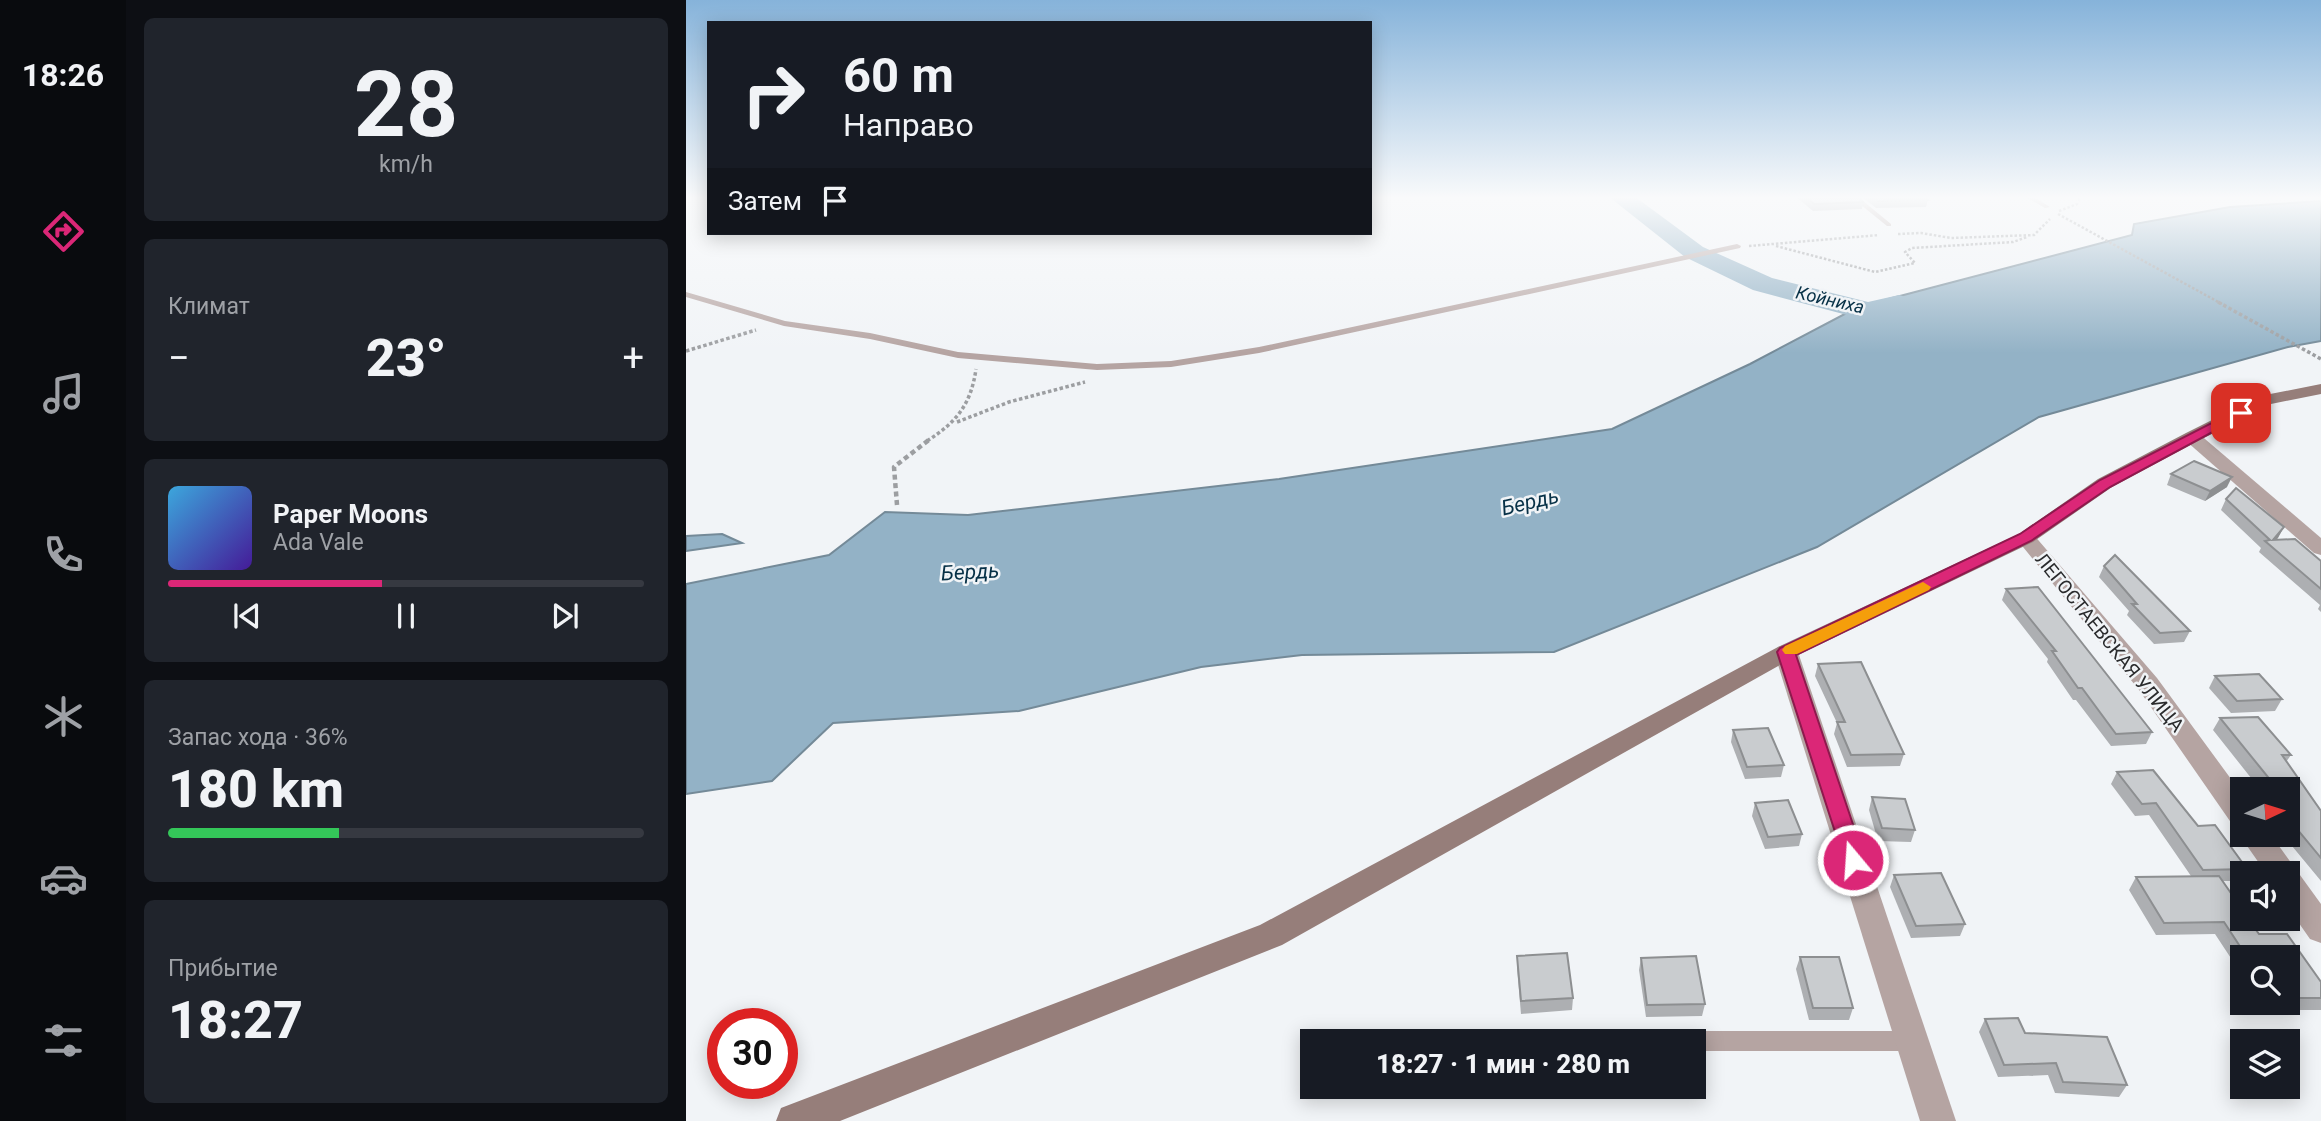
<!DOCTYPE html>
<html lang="ru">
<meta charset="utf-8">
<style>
:root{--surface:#171b24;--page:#20242c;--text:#f1f3f6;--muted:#9ea1a6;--line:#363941;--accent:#db2777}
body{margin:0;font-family:Roboto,sans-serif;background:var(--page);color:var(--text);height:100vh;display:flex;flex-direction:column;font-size:26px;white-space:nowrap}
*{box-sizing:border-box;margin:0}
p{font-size:23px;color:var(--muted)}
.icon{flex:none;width:38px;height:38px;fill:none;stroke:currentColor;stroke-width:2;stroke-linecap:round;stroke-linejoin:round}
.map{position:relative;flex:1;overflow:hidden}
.details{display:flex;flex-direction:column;gap:18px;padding:18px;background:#0d0f14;width:560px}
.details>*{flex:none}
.banner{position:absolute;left:21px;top:21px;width:665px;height:214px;border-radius:0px;box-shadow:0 4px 18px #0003;background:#171b24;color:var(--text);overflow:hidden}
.needle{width:46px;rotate:86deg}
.controls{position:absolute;left:1544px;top:777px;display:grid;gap:14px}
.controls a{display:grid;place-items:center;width:70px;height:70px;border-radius:0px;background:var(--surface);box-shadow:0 4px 18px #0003;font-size:35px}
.speed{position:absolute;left:21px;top:1008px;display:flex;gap:14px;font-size:35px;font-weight:700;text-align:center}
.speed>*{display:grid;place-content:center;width:91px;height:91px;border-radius:50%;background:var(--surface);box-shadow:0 4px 18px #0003;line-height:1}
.speed .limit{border:10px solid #d22;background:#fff;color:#111}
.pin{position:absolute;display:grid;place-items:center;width:60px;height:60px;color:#fff;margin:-30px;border-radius:14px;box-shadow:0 4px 10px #0006}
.me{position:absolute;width:77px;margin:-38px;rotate:342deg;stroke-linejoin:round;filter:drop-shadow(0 0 5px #0008)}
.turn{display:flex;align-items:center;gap:24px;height:147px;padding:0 21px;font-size:32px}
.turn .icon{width:91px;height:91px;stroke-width:2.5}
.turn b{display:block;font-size:49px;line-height:60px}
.then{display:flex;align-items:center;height:66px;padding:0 21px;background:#0003;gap:14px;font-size:26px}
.big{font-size:52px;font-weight:800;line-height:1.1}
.details .widget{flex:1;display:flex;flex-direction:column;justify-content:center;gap:10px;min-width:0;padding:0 24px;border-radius:10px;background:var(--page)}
.details .dial{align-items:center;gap:0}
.dial b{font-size:91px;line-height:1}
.song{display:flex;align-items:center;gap:21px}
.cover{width:84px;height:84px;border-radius:10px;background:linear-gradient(135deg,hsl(200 70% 55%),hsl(260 70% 35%))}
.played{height:7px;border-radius:4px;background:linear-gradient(90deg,var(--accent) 45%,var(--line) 45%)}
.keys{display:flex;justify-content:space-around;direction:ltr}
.heat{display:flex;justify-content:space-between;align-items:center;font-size:38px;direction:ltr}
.charge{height:10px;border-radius:5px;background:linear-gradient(90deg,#34c759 36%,var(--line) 0)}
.trip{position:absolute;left:614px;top:1029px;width:406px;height:70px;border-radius:0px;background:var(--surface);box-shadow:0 4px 18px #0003;font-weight:800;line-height:70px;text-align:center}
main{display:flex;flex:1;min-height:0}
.dock{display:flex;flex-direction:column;width:126px;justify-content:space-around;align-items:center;background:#090b0e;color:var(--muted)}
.dock .icon{width:49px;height:49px}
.dock .selected{color:var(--accent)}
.dock b{font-size:32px;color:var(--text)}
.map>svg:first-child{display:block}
.water{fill:#93b2c6;stroke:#748a98;stroke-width:2}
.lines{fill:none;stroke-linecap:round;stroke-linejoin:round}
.river{fill:#93b2c6;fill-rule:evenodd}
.path-far2{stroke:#9c9ea1;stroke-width:2.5;stroke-dasharray:2.5 2;stroke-linecap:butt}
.path-far1{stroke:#9c9ea1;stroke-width:3.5;stroke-dasharray:3.5 2.5;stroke-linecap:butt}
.path{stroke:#9c9ea1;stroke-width:4.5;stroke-dasharray:5 3.5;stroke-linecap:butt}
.lane{fill:#b5a4a2;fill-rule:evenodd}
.street{fill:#b5a4a2;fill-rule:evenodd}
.secondary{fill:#967e7a;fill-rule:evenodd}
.wall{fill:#adafb2}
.shaded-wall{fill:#8d8f91}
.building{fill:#c9cccf;stroke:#8d8f91;stroke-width:2}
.route{fill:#db2777;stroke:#8e194d;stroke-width:2}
.slow{fill:#f59e0b}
.labels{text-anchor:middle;stroke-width:5;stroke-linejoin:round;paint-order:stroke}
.far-water-label{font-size:18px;font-style:italic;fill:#073147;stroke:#f1f4f7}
.street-label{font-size:19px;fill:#2a2b2d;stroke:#f1f4f7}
.water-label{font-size:21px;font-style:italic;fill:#073147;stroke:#f1f4f7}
</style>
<main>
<nav class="dock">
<b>18:26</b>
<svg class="icon selected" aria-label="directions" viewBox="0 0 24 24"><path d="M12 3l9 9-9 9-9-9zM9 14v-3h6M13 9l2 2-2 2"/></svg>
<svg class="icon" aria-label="music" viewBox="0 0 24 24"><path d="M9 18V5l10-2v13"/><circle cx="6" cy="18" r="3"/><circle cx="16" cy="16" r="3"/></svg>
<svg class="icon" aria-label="phone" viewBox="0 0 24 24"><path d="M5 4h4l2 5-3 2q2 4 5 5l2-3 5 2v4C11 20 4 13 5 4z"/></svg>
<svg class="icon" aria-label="climate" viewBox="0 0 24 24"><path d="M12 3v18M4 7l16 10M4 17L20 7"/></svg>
<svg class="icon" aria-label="car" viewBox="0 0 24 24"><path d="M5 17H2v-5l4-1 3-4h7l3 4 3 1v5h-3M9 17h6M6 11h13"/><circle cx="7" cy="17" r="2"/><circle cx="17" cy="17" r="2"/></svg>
<svg class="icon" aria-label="filters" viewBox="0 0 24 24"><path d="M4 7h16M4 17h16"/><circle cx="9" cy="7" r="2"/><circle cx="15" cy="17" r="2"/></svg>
</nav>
<section class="details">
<div class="widget dial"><b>28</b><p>km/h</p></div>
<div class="widget"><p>Климат</p>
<div class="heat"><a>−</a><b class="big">23°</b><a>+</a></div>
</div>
<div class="widget">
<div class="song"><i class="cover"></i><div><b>Paper Moons</b><p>Ada Vale</p></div></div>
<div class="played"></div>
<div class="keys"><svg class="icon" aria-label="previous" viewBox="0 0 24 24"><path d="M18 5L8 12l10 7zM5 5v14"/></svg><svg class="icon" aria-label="pause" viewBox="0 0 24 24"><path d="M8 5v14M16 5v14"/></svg><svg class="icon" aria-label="next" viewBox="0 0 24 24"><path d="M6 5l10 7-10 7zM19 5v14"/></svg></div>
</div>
<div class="widget"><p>Запас хода · 36%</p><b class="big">180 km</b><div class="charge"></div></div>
<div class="widget"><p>Прибытие</p><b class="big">18:27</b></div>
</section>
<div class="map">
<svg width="1635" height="1121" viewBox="0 0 1635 1121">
<rect width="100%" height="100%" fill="#f1f4f7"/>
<!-- water -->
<g class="water">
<polygon points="1635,201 1635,341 1602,347 1353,417 1131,547 868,652 616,655 515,667 333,711 147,723 86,781 0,794 0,584 143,555 199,512 282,515 593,479 926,429 1064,364 1172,307 1446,235 1448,224 1544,207"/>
<polygon points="36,534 56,543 0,551 0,536"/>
</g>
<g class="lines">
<!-- river -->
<polygon class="river" points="922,196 948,196 1017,247 1086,278 1182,302 1213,295 1223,298 1227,304 1223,310 1180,320 1067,290 999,257"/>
<!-- path-far2 -->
<g class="path-far2">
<polyline points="1373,211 1391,204 1395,196"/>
<polyline points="1372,214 1536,304"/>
<polyline points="1212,234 1235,233 1265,238 1348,235 1364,219"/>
<polyline points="1063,246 1193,235"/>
<polyline points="1090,246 1189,272 1229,263 1219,252 1226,248 1327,242 1341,237"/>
</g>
<!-- path-far1 -->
<g class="path-far1">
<polyline points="1532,302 1635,359"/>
<polyline points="0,351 70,330"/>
<polyline points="271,422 323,402 399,382"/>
<path d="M241,441C271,422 285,404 290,369"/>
</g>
<!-- path -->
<polyline class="path" points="211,505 208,467 244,439"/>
<!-- lane -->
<g class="lane">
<polygon points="1164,196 1171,196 1205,224 1205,226 1201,226"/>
<polygon points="1338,196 1346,196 1364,207 1359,208"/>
<polygon points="1051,244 1055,246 1054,248 573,353 485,367 411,370 272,358 184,339 98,326 0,297 0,292 99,321 184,333 272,352 411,364 485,361 573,347"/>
<polygon points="1008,1031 1226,1031 1233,1034 1236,1041 1233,1048 1226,1051 1008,1051 1008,1041 998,1041 1001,1034"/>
</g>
<!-- street -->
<g class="street">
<polygon points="1506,432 1512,433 1635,538 1635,555 1628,553 1500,441 1497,437"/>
<polygon points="1340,532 1347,534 1471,678 1556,794 1556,827 1546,824 1453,690 1333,542 1330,538 1333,534"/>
<polygon points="1100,644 1108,647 1112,652 1270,1121 1234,1121 1088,652 1092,647"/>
<polygon points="1556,833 1585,835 1635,904 1635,943 1624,939 1601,906 1601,873 1580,873 1559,843"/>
</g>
<!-- secondary -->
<polygon class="secondary" points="1635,384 1635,394 1585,404 1512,441 1426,487 1347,542 1108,657 596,945 154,1121 90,1121 95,1108 108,1103 574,925 1092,647 1333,534 1412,479 1500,433 1574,396"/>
</g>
<!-- wall -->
<g class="wall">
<polygon points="1109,196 1172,196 1177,202 1176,209 1127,211"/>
<polygon points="1175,196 1237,196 1242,200 1240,207 1190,208"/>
<polygon points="1485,474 1541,487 1519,501 1481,485"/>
<polygon points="1540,499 1598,527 1590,540 1635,561 1635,612 1632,609 1634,605 1573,552 1575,548 1535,510"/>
<polygon points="1418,566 1504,631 1498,642 1468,644 1441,615 1443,611 1413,577"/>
<polygon points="1320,589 1466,732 1460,744 1425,746 1390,700 1387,700 1361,662 1362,659 1316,600"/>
<polygon points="1132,664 1218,754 1214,766 1161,767 1148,734 1151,723 1129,676"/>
<polygon points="1529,676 1596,699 1589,711 1545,713 1523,688"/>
<polygon points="1534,718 1605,755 1600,762 1635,811 1635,881 1597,835 1601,835 1601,789 1572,789 1573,788 1527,730"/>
<polygon points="1047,730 1098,765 1095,777 1059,779 1045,742"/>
<polygon points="1431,772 1512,826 1561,869 1558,873 1556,873 1556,877 1553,881 1536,881 1573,934 1635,982 1635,1010 1578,1010 1573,1003 1601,1003 1601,957 1556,957 1556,975 1529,934 1470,935 1443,890 1450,877 1505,876 1463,815 1449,816 1425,784"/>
<polygon points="1186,797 1229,830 1225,842 1192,841 1183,810"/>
<polygon points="1069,803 1116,834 1113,846 1079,849 1066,816"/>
<polygon points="1208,875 1279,924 1274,936 1225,938 1204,887"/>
<polygon points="831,956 887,998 886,1010 835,1014 831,968"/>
<polygon points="1114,957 1167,1008 1163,1020 1123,1020 1110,969"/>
<polygon points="955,958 1019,1004 1016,1016 960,1017 953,970"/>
<polygon points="1299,1019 1339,1033 1441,1085 1433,1097 1369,1093 1362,1075 1312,1077 1293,1032"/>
</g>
<!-- shaded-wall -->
<g class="shaded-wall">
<polygon points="1546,477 1541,487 1519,501 1524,491"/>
<polygon points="1598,527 1592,538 1585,546 1587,540"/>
</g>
<!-- building -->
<g class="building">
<polygon points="1119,196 1172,196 1177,202 1128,204"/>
<polygon points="1186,196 1237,196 1242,200 1192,201"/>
<polygon points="1508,461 1546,477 1524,491 1485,474"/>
<polygon points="1550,488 1598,527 1587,540 1609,539 1635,561 1635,589 1579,541 1584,540 1540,499"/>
<polygon points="1429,555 1504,631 1474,633 1446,604 1451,604 1418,566"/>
<polygon points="1352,587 1466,732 1430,734 1396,688 1392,688 1366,651 1370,651 1320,589"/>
<polygon points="1175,662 1218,754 1165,755 1151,722 1159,722 1132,664"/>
<polygon points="1573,674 1596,699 1551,701 1529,676"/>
<polygon points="1572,717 1605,755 1596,755 1635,811 1635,858 1601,817 1601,789 1582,789 1577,782 1586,782 1534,718"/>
<polygon points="1082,728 1098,765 1061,767 1047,730"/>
<polygon points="1467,770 1512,826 1529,825 1561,869 1517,870 1470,803 1456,804 1431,772"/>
<polygon points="1186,797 1219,799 1229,830 1196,828"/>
<polygon points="1102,800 1116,834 1082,837 1069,803"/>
<polygon points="1255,873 1279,924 1230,926 1208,875"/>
<polygon points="1533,876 1556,909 1556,919 1562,919 1573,934 1601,934 1635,982 1635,998 1601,998 1601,957 1561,957 1538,922 1478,923 1450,877"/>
<polygon points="881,953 887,998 835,1001 831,956"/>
<polygon points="1010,956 1019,1004 961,1005 955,958"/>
<polygon points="1114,957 1153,957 1167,1008 1127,1008"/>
<polygon points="1332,1018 1339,1033 1421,1037 1441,1085 1377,1082 1370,1063 1318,1065 1299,1019"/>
</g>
<!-- sky -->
<linearGradient id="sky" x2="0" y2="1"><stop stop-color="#86b3da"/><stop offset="0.56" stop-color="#f9fafb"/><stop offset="1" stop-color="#f9fafb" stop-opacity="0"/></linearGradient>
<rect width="1635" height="353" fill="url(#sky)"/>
<!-- route -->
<polygon class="route" points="1551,410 1562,413 1424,487 1345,541 1110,655 1179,860 1175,866 1167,869 1160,866 1091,652 1094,648 1334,534 1414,480"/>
<!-- slow -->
<polygon class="slow" points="1237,582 1245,587 1243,590 1111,654 1099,654 1096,650 1099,646"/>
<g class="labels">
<!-- far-water labels -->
<g class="far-water-label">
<text transform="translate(1144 300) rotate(13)" y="6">Койниха</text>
</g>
<!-- street labels -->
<g class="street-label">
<text transform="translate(1424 642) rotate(51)" y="7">ЛЕГОСТАЕВСКАЯ УЛИЦА</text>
</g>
<!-- water labels -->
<g class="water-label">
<text transform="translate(844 502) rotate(-13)" y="7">Бердь</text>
<text transform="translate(284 572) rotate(-3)" y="7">Бердь</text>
</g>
</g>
</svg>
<div class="controls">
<a><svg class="needle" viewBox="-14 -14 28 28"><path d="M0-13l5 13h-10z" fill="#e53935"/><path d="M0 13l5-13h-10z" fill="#9ea1a6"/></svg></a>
<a><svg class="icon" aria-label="sound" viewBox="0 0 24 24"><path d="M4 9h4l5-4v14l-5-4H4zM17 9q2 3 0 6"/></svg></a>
<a><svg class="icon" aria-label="search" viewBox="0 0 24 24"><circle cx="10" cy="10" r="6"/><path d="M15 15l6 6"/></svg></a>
<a><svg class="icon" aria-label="layers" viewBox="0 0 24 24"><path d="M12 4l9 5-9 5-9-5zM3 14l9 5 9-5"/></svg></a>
</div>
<div class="speed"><div class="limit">30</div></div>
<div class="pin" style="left:1555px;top:413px;background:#d93025"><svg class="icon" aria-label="arrive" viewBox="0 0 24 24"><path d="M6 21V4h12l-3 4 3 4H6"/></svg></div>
<svg class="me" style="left:1167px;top:860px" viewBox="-20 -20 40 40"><circle r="17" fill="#db2777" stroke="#fff" stroke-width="3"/><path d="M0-11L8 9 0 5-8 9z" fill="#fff"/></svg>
<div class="trip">18:27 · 1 мин · 280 m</div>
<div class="banner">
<div class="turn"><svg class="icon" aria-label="right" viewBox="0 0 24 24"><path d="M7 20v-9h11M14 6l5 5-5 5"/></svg><div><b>60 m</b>Направо</div></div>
<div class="then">Затем<svg class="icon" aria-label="arrive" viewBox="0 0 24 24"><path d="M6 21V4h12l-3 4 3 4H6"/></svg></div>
</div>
</div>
</main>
